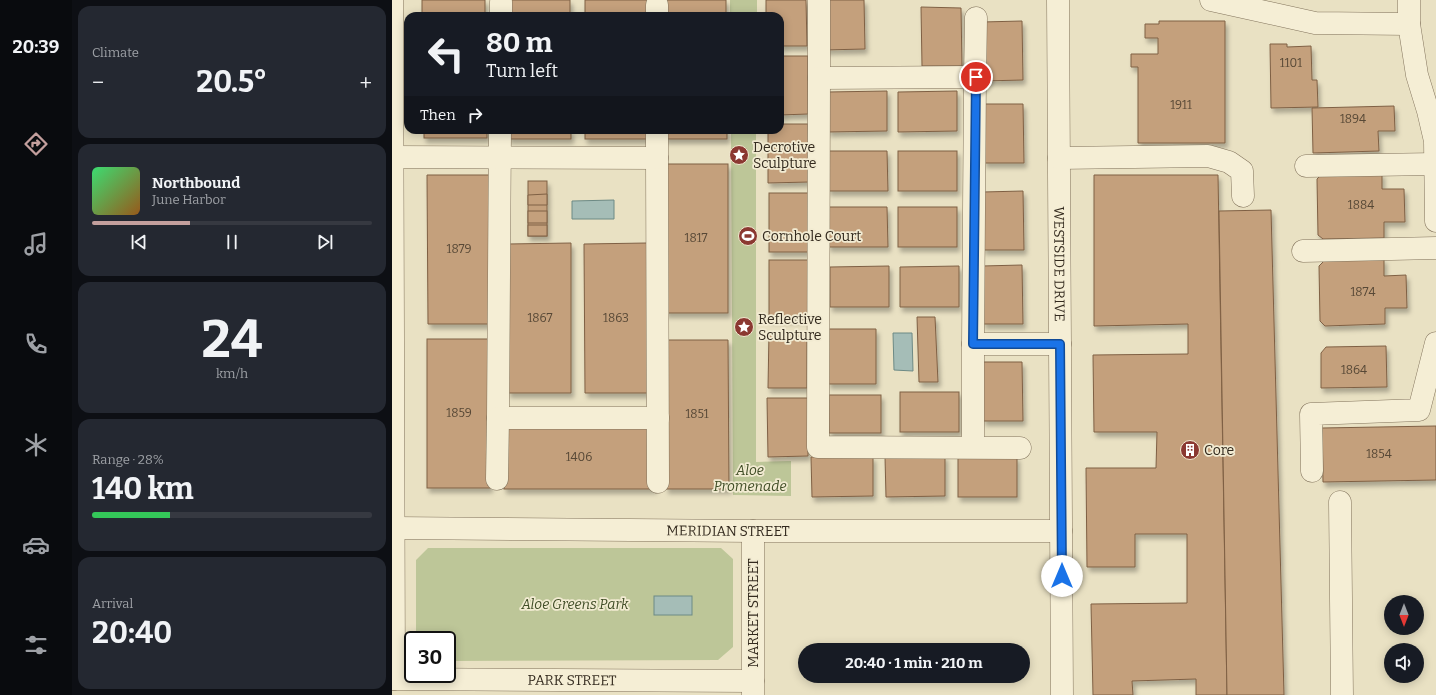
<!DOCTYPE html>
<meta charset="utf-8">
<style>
:root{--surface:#171b24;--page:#242831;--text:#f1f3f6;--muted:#9ea1a6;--line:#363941;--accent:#c39f9d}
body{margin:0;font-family:Bitter,serif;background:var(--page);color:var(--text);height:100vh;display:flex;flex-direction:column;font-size:15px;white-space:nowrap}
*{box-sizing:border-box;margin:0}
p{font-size:13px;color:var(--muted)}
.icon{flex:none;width:22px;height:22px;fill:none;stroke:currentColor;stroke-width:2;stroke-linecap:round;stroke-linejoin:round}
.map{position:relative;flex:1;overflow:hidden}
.drawer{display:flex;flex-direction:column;gap:6px;padding:6px;background:#0d0f14;width:320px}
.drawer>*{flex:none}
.hud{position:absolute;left:12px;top:12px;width:380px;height:122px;border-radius:12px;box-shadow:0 2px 10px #0003;background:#171b24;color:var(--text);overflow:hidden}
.needle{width:26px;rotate:180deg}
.buttons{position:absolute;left:992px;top:595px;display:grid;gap:8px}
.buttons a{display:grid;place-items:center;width:40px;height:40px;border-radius:50%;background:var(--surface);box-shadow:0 2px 10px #0003;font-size:20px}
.speed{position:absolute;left:12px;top:631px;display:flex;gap:8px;font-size:20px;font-weight:700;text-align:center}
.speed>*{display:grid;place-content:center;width:52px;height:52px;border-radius:50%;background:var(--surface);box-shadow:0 2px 10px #0003;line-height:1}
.speed .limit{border:2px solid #111;border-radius:6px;background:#fff;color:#111}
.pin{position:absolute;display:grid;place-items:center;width:34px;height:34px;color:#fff;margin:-17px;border:2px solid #fff;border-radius:50%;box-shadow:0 1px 4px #0007}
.me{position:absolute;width:44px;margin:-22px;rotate:0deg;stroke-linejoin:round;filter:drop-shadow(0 0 3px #0008)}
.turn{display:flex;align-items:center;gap:14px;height:84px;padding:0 16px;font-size:18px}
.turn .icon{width:52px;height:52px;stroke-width:2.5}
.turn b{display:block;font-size:28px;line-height:34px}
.then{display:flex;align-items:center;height:38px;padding:0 16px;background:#0003;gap:8px;font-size:15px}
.big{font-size:30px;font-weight:700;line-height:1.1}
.drawer .card{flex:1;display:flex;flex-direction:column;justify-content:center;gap:6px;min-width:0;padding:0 14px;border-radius:12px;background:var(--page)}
.drawer .dial{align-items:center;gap:0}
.dial b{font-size:52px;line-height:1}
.song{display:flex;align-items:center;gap:12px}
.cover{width:48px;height:48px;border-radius:6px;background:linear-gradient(135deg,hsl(140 70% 55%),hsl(30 70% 35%))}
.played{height:4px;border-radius:2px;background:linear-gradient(90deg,var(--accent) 35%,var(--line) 35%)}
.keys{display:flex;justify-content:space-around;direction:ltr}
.heat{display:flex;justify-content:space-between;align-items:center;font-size:22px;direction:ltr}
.charge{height:6px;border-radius:3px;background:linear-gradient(90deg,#34c759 28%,var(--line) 0)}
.trip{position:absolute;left:406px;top:643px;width:232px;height:40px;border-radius:20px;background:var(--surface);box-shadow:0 2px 10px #0003;font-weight:700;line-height:40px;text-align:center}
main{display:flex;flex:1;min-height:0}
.tab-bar{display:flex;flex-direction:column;width:72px;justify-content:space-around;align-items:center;background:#090b0e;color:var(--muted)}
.tab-bar .icon{width:28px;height:28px}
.tab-bar .selected{color:var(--accent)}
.tab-bar b{font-size:18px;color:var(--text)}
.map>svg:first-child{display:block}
.green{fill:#bdc698}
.water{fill:#a5bdb7;stroke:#6d8a85}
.building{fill:#c4a07c;stroke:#7f6044;filter:url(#shadow)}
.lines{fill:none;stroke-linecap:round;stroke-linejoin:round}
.minor-casing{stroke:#82735c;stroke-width:23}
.minor{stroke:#f5eed5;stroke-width:22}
.route-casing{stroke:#114b97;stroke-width:10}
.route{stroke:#1a73e8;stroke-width:7}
.labels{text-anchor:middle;stroke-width:3.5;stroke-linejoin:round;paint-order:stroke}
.number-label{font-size:12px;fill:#574836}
.poi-label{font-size:14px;fill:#332a1e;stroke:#f2ebd2;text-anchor:start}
.street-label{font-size:14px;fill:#332a1e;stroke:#f2ebd2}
.park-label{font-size:14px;font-style:italic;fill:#414e27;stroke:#f2ebd2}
</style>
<main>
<nav class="tab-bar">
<b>20:39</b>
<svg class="icon selected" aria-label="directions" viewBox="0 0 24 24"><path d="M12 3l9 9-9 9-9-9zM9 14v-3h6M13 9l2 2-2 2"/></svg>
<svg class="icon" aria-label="music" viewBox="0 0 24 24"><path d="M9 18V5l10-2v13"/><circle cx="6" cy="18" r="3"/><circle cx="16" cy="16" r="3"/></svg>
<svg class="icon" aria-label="phone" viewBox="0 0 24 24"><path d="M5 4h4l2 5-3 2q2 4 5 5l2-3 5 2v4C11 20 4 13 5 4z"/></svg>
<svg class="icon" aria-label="climate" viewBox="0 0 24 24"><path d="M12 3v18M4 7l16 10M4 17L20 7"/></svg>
<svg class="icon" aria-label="car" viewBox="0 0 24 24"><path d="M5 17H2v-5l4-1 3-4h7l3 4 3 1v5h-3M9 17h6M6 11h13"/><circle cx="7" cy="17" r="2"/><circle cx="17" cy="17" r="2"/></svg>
<svg class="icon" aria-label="filters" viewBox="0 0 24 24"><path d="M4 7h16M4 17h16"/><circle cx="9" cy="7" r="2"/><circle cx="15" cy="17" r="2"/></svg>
</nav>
<section class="drawer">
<div class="card"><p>Climate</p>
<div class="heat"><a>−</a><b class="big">20.5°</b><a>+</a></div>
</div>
<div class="card">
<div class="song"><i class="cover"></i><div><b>Northbound</b><p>June Harbor</p></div></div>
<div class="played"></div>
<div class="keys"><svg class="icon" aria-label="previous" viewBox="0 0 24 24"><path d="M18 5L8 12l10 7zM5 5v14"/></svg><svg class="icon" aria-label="pause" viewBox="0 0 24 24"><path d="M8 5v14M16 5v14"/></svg><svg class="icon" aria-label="next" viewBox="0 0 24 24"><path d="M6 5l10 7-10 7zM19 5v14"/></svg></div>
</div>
<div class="card dial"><b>24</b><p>km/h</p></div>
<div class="card"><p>Range · 28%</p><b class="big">140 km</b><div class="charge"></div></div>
<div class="card"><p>Arrival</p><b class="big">20:40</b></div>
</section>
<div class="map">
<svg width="1044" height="695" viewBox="0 0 1044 695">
<defs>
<filter id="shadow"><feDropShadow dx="2.5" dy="4.5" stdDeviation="2" flood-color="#0004"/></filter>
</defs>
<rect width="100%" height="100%" fill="#e9e1c3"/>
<!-- green -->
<g class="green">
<rect x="338" y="0" width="27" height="16"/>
<polygon points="339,130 364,130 364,462 399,461 399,496 341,495"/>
<polygon points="36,548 329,548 341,559 341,647 326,660 55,661 55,640 24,640 24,560"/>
</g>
<!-- water -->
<g class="water">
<polygon points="222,200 222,219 180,219 180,201"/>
<polygon points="501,333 520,333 521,371 502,370"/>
<rect x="262" y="596" width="38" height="19"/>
</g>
<!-- building -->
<g class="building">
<rect x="30" y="0" width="63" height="16"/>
<polygon points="115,0 178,0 178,16 116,16"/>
<rect x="193" y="0" width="63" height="16"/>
<rect x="271" y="0" width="63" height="16"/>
<polygon points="374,0 414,0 415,46 388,46 388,16 374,16"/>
<polygon points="432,0 472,0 473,49 432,50"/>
<polygon points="529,7 569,8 570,66 530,66"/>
<polygon points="630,21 631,80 591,81 590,22"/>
<polygon points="767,21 833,21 833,143 746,143 746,67 739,67 739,54 766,54 766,38 753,38 753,24 767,24"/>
<polygon points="878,44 895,44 895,47 919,46 920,80 925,80 926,107 879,108"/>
<polygon points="388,56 416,56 416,114 388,115"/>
<polygon points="495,91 495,131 436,132 436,92"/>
<polygon points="565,91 565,131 506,132 506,92"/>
<polygon points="591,104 631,104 632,163 592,163"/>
<polygon points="1002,106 1003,131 986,131 987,151 921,153 920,108"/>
<polygon points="388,124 416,124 417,182 376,183 376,130 388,130"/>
<rect x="32" y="130" width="63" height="8"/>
<rect x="116" y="130" width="63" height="9"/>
<rect x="193" y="130" width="63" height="9"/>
<rect x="272" y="130" width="63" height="9"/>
<polygon points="436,151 495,151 496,191 436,191"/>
<rect x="506" y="151" width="59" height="40"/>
<rect x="273" y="164" width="63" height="149"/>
<polygon points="990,173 990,189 1012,189 1013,222 992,222 992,238 931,239 926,235 925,179 930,174"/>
<polygon points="35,175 98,175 99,324 36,324"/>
<polygon points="702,175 826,175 835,695 804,695 804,679 740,681 741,695 701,695 699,604 795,603 795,534 743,534 743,567 695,567 694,468 764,468 765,432 702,432 701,355 796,354 796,324 702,326"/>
<rect x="136" y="181" width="19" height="55"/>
<polygon points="631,191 632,250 591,250 591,192"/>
<rect x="377" y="193" width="40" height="59"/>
<polygon points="155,194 155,205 136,205 136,195"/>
<polygon points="436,207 495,207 496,247 436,247"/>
<rect x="506" y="207" width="59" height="40"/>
<polygon points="879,210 892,695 835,695 827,211"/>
<rect x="136" y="211" width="19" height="12"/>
<rect x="136" y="225" width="19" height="11"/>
<polygon points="179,243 179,393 116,393 116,244"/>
<polygon points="255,243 256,393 193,393 192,244"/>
<polygon points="992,259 992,276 1014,275 1015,308 993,308 993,324 933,326 928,321 927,266 932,261"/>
<rect x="377" y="260" width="40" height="59"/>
<polygon points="630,265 631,324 591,324 590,266"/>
<polygon points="497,266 497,307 438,307 438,267"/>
<polygon points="567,266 567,307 508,307 508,267"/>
<polygon points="525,317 543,317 546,382 527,382"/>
<polygon points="435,329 484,329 484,384 436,384"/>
<polygon points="377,332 415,332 415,388 376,388"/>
<rect x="35" y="339" width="63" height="149"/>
<polygon points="273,340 336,340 337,489 274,489"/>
<polygon points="994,346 995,387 929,388 929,353 934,347"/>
<polygon points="590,362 630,362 631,421 591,421"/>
<rect x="508" y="392" width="59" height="40"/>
<rect x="437" y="395" width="52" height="38"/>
<polygon points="375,398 416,398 416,456 376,457"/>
<rect x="112" y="426" width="150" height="63"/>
<polygon points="1044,426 1044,480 931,482 930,428"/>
<polygon points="553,456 553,496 494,497 493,457"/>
<polygon points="419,457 481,457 481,496 420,497"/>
<rect x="566" y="457" width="59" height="40"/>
</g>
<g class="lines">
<!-- minor casing -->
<g class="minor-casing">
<g id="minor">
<polyline points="0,0 2,679"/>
<polyline points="427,0 427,78 583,77 581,344 668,344"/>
<path id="s1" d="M666,0L670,695"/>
<polyline points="819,0 923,23 1017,24"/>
<polyline points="1017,0 1017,24 1025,75 1036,111 1043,141 1044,221"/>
<polyline points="109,16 109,2"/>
<polyline points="265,16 265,5"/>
<polyline points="583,77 584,18"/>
<polyline points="427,78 426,447 628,448"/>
<polyline points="108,130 106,418 266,418"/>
<polyline points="0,157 265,158 266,482"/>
<polyline points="265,158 265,130"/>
<polyline points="667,158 816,156 837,162 850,171 851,196"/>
<polyline points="914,166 1043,164"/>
<polyline points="911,251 1044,248"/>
<polyline points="581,344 581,447"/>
<polyline points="920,471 919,414 1027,410 1044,343"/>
<polyline points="105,479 106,418"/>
<polyline points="948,502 950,695"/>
<path id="s2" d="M2,528L361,531H669"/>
<polyline points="361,531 361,694"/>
<path id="s3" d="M0,679L361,681"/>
</g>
</g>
<!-- minor -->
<use href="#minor" class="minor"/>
</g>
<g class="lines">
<!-- route casing -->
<g class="route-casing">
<polyline id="route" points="584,77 581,344 668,344 670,576"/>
</g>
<!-- route -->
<use href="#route" class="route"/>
</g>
<!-- icons -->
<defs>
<g id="sight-disc" transform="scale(1)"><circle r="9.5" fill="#8b3831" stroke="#f2ebd2"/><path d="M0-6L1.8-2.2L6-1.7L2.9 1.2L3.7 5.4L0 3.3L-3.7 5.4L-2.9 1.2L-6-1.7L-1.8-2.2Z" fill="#fff"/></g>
<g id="stadium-disc" transform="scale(1)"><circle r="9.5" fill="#8b3831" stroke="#f2ebd2"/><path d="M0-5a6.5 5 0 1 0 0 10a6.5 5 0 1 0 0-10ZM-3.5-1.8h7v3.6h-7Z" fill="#fff"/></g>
<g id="building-disc" transform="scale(1)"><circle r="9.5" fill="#8b3831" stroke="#f2ebd2"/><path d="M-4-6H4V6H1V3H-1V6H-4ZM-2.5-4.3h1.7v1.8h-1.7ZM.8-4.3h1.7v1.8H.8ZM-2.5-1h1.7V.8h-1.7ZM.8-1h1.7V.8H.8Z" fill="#fff"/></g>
</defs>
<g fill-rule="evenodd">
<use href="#sight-disc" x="347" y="155"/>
<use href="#stadium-disc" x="356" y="236"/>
<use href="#sight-disc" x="352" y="327"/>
<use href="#building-disc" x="798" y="450"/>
</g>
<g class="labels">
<!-- number labels -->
<g class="number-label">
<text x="899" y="67">1101</text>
<text x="789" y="109">1911</text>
<text x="961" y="123">1894</text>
<text x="969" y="209">1884</text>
<text x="304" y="242">1817</text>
<text x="67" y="253">1879</text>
<text x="971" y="296">1874</text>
<text x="148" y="322">1867</text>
<text x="224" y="322">1863</text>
<text x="962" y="374">1864</text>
<text x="67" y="417">1859</text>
<text x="305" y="418">1851</text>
<text x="987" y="458">1854</text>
<text x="187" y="461">1406</text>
</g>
<!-- poi labels -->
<g class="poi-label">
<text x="361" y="152">Decrotive<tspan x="361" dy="16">Sculpture</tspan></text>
<text x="370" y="241">Cornhole Court</text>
<text x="366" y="324">Reflective<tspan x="366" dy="16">Sculpture</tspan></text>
<text x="812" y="455">Core</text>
</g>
<!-- street labels -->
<g class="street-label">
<text dy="5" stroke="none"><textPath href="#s1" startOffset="264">WESTSIDE DRIVE</textPath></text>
<text dy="5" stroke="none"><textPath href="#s2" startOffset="334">MERIDIAN STREET</textPath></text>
<text transform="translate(361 613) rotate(-90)" y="5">MARKET STREET</text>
<text dy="5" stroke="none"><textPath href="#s3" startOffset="180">PARK STREET</textPath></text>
</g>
<!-- park labels -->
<g class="park-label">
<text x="358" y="475">Aloe<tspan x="358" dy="16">Promenade</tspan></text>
<text x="183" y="609">Aloe Greens Park</text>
</g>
</g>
</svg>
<div class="buttons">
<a><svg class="needle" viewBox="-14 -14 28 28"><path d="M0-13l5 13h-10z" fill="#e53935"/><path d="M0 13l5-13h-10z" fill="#9ea1a6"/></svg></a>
<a><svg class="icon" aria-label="sound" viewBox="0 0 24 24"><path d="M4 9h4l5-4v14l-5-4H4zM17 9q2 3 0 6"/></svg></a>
</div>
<div class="speed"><div class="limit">30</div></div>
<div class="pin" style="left:584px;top:77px;background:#d93025"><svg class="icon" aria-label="arrive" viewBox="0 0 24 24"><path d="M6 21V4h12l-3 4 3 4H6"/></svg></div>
<svg class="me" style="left:670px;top:576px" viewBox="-20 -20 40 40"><circle r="19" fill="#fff"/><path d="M0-13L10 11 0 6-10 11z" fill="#1a73e8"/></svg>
<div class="trip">20:40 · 1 min · 210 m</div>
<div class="hud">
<div class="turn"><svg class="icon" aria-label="left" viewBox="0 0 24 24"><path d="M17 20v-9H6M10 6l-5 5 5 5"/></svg><div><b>80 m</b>Turn left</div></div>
<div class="then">Then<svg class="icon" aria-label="right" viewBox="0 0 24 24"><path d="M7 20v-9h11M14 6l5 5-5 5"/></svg></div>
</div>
</div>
</main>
